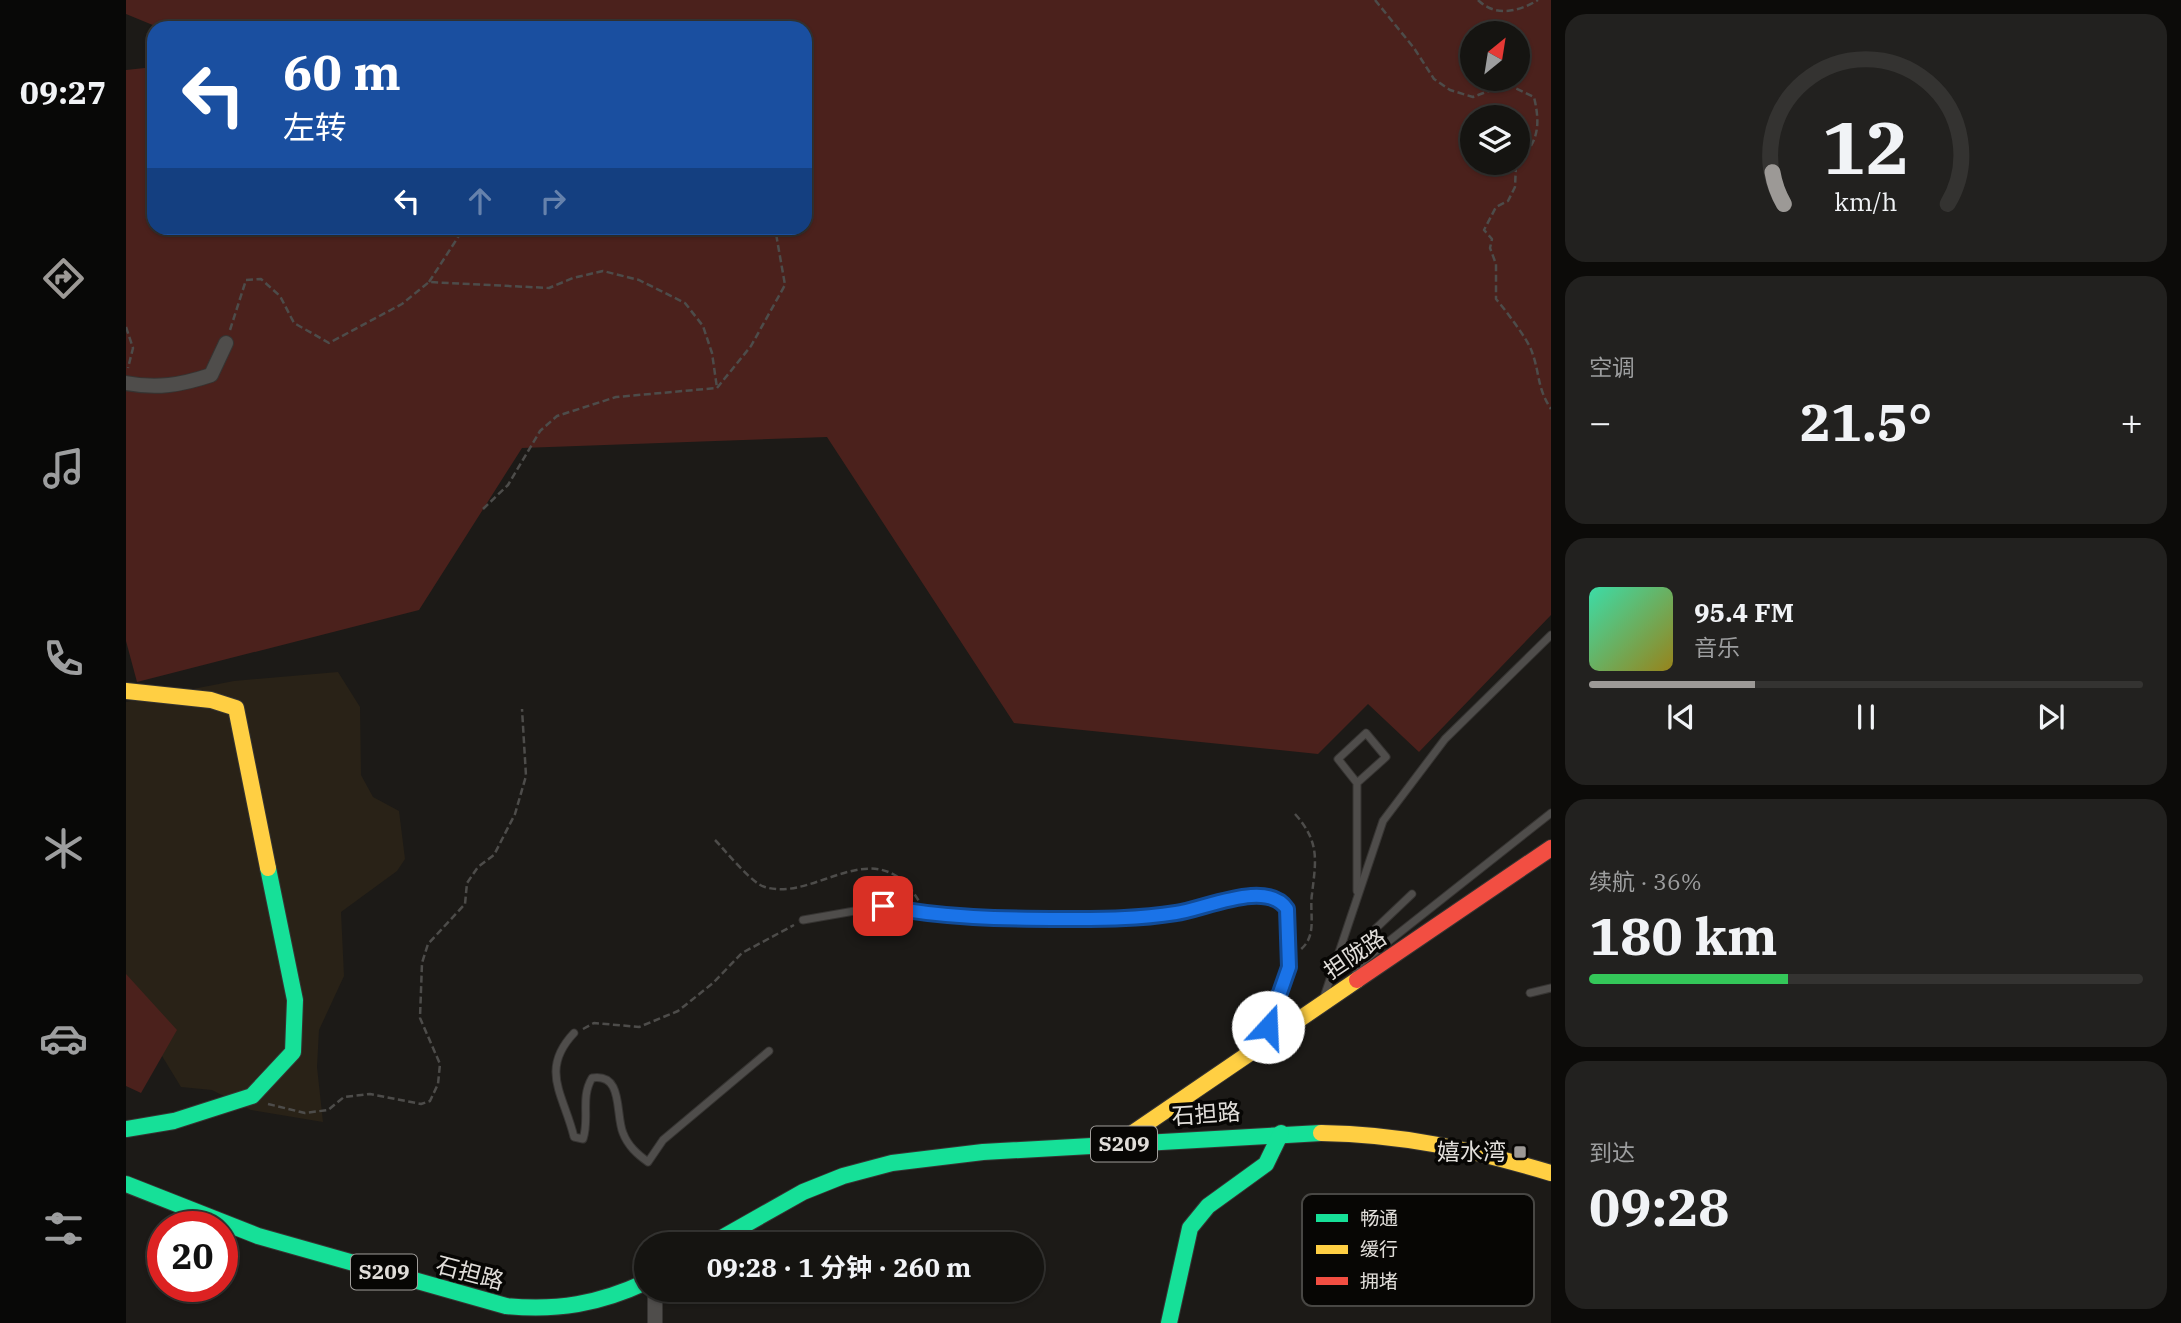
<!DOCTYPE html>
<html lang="zh">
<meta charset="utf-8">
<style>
:root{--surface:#151411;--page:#22211f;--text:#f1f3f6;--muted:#9d9e9f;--line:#343331;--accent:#9c9996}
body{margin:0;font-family:"IBM Plex Serif","Noto Sans SC",serif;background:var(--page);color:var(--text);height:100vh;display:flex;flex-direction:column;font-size:26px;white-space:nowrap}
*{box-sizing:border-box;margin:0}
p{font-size:23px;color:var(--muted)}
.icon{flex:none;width:38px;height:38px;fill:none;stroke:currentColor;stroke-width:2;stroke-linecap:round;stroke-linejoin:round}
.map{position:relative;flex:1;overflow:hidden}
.drawer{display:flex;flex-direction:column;gap:14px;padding:14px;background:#0c0b09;width:630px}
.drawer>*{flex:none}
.guide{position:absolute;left:21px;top:21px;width:665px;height:214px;border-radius:21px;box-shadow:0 2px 5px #0004,0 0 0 2px var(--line);background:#1a4fa0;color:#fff;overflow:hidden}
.needle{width:46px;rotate:30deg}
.controls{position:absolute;left:1334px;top:21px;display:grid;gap:14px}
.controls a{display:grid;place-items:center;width:70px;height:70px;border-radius:50%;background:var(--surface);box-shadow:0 2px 5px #0004,0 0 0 2px var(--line);font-size:35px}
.speed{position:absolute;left:21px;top:1211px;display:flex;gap:14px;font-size:35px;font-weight:700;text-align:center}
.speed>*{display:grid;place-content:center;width:91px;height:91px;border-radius:50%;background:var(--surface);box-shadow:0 2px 5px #0004,0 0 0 2px var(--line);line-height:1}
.speed .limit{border:10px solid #d22;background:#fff;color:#111}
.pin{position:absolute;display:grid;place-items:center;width:60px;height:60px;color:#fff;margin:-30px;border-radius:14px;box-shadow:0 4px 10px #0006}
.me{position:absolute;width:77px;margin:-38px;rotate:20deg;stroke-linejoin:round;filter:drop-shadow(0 0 5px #0008)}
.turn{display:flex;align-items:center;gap:24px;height:147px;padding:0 21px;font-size:32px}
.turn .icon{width:91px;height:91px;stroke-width:2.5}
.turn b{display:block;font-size:49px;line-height:60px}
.lanes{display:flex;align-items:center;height:66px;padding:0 21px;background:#0003;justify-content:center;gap:35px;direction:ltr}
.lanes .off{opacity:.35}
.big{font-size:52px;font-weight:700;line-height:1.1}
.drawer .card{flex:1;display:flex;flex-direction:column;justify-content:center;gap:10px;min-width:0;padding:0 24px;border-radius:21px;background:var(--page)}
.drawer .dial{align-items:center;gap:0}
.dial svg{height:182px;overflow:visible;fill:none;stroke:var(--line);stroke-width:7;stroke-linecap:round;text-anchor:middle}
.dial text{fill:var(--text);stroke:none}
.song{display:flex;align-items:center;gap:21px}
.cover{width:84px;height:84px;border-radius:10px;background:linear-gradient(135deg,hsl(160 70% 55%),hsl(50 70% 35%))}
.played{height:7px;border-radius:4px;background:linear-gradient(90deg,var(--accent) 30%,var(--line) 30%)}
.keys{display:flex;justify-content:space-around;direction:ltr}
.heat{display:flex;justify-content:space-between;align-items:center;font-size:38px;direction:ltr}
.charge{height:10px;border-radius:5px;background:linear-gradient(90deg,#34c759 36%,var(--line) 0)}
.trip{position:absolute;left:508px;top:1232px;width:410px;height:70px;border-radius:35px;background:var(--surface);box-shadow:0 2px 5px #0004,0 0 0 2px var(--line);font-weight:700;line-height:70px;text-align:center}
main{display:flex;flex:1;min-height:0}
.dock{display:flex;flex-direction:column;width:126px;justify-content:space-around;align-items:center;background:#080807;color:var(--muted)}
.dock .icon{width:49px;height:49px}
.dock .active{color:var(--accent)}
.dock b{font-size:32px;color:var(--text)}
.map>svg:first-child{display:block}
.built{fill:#292217}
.green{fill:#4b211c;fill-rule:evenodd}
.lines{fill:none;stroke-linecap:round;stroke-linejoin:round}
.lane-casing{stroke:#363432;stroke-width:9}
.street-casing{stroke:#363432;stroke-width:16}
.fast-casing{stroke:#363432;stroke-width:18}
.slow-casing{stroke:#363432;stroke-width:18}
.jam-casing{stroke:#363432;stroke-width:18}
.path{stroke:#4d4c4a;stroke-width:2.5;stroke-dasharray:7 3.5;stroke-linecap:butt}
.lane{stroke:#4f4d4b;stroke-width:7}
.street{stroke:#4f4d4b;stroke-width:14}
.fast{stroke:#16e098;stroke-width:16}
.slow{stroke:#ffcf43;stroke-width:16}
.jam{stroke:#f24e42;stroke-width:16}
.route-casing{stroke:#114b97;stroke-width:18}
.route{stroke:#1a73e8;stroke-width:12}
.poi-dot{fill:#9c9996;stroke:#070604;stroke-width:2.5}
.labels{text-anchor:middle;stroke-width:7;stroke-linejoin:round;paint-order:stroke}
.shield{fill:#070604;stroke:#a09d9a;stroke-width:2}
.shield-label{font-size:21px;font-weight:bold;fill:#e1deda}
.street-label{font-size:23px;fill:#e1deda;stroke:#070604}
.poi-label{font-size:23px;fill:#e1deda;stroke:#070604;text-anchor:end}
.key{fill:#070604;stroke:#484744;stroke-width:2}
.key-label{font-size:19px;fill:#e1deda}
</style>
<main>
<nav class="dock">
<b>09:27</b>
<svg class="icon active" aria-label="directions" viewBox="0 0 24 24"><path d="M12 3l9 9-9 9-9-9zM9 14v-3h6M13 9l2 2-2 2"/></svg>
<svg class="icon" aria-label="music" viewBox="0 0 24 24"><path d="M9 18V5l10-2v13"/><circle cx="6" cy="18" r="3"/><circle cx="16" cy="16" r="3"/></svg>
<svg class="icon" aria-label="phone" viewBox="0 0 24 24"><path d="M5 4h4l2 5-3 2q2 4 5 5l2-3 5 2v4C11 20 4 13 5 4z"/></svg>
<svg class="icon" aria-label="climate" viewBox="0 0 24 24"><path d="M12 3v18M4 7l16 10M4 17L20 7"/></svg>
<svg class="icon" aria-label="car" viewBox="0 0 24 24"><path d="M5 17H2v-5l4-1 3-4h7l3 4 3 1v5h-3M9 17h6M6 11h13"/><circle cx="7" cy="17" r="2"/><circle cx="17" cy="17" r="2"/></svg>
<svg class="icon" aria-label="filters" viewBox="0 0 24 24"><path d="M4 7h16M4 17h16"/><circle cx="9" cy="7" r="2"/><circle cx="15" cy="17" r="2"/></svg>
</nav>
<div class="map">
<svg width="1425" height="1323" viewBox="0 0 1425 1323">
<rect width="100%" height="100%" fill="#1c1a17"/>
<!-- built -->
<polygon class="built" points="212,672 234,707 235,775 247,797 273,811 279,859 271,871 215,912 218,976 193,1030 191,1067 197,1122 125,1110 86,1090 55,1087 0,997 0,702 108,681"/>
<!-- green -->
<g class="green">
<path d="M0,0H1425V615L1293,752L1242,704L1192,754L888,723L701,437L396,448L293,610L11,682L0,641V70L28,67V228H679V28H34L0,14ZM1346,33H1391V79H1346ZM1346,117H1391V163H1346Z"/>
<polygon points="0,974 51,1030 15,1093 0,1086"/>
</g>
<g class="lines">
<!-- lane casing -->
<g class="lane-casing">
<g id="lane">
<polyline points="1231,783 1212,759 1240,733 1260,757 1231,783 1231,891"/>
<polyline points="677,920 757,906 801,915 888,919 1006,918 1052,913 1119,896 1139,896 1156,902 1161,910 1163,967 1138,1037"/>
<polyline points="1234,963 1246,932 1286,894"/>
<polyline points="1230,974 1234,964 1425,813"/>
<polyline points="1404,993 1425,988"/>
<polyline points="1198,997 1257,821 1319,739 1425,635"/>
<path d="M448,1033C413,1070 438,1095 448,1137L457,1139C464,1118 454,1098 466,1078C498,1073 489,1114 497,1133C502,1146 511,1154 522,1162L537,1140L643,1051"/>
</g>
</g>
<!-- street casing -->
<g class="street-casing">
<g id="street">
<path d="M0,383C31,389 55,385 85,375L100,343"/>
<polyline points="529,1290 529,1323"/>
</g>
</g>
<!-- fast casing -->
<g class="fast-casing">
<g id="fast">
<polyline points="0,1129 48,1121 126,1096 167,1052 169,1000 142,868"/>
<path d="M0,1184L132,1236L380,1306C431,1311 473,1304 520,1282"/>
<polyline points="585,1244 677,1192 717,1176 766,1163 857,1152 1195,1133"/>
<polyline points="1043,1323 1064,1228 1082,1206 1140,1164 1155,1133"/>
</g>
</g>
<!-- slow casing -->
<g class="slow-casing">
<g id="slow">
<polyline points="0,691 85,700 110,708 142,868"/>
<path d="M1195,1133C1275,1134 1348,1150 1425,1173"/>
<polyline points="989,1145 1231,980"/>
</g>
</g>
<!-- jam casing -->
<g class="jam-casing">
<polyline id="jam" points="1231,980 1425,848"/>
</g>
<!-- path -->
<g class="path">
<path d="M1249,0L1288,48L1308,79L1324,90L1347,97L1381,84L1408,97C1415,127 1412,143 1390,164L1389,187L1382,201L1370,207L1358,230L1366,239L1364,248L1370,264V299C1378,308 1403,341 1406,352C1414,374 1411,388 1425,409"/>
<path d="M1352,0C1370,18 1394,11 1412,0"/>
<polyline points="303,282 338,228"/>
<polyline points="0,327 7,348 2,368"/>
<polyline points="104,330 120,280 135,279 154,296 168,323 203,343 276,304 303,282 423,288 447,278 477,271 513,280 559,303 577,326 586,353 591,388"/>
<polyline points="357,509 382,485 414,431 431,416 490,397 591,388 625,346 659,285 649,228"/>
<path d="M1169,814C1194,842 1190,860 1186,894C1183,913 1192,936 1174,950"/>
<path d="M589,840C599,850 626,884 639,887C690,903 751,827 794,903"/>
<polyline points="457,1029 468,1023 513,1027 552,1011 587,983 616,953 668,925"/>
<polyline points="142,1104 179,1113 202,1110 218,1097 244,1094 295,1104 304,1101 312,1084 314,1064 294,1018 296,963 302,944 339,904 341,883 352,867 368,855 389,814 400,776 396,709"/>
</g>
<!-- lane -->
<use href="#lane" class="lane"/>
<!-- street -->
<use href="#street" class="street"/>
<!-- fast -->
<use href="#fast" class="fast"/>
<!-- slow -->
<use href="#slow" class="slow"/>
<!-- jam -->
<use href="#jam" class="jam"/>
</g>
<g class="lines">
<!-- route casing -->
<g class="route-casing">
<path id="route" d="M757,906C817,918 877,919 938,919C976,919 1013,919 1050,913C1079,909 1141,879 1161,909L1163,967L1142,1027"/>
</g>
<!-- route -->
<use href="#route" class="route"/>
</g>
<!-- markers -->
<rect class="poi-dot" x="1387" y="1145" width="14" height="14" rx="3.5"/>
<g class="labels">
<!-- shield labels -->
<g class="shield">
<rect x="965" y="1126.5" width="66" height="35" rx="5"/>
<rect x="225" y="1254.5" width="66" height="35" rx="5"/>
</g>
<g class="shield-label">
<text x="998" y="1151">S209</text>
<text x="258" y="1279">S209</text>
</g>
<!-- street labels -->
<g class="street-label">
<text transform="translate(1229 954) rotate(-34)" y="8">担陇路</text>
<text transform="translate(1080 1114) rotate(-4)" y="8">石担路</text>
<text transform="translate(344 1273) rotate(15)" y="8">石担路</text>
</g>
<!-- poi labels -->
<g class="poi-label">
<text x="1380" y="1160">嬉水湾</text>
</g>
</g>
<!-- legend -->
<rect x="1176" y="1194" width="232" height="112" rx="10" class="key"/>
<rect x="1190" y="1214" width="32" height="8" fill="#16e098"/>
<rect x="1190" y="1245" width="32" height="9" fill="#ffcf43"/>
<rect x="1190" y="1277" width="32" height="8" fill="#f24e42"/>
<g class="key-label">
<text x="1234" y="1225">畅通</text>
<text x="1234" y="1256">缓行</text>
<text x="1234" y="1288">拥堵</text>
</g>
</svg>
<div class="controls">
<a><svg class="needle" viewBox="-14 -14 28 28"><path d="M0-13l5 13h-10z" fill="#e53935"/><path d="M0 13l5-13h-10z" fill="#9d9e9f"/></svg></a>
<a><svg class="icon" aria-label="layers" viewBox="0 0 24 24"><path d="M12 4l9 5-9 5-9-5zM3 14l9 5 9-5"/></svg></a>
</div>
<div class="speed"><div class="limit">20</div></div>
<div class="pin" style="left:757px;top:906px;background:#d93025"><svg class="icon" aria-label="arrive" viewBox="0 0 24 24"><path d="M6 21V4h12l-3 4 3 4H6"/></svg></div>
<svg class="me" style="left:1142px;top:1027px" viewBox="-20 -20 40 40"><circle r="19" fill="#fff"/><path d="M0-13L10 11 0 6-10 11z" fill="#1a73e8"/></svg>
<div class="trip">09:28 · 1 分钟 · 260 m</div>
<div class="guide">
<div class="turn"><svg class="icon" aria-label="left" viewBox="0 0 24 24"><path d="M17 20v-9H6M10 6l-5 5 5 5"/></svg><div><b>60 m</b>左转</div></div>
<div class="lanes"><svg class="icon" aria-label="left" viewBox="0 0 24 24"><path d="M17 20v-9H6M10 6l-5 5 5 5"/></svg><svg class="icon off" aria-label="ahead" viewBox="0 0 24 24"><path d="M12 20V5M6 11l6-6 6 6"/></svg><svg class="icon off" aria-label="right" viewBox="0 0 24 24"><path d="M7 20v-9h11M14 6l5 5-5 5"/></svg></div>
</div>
</div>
<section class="drawer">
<div class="card dial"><svg viewBox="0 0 100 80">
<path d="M14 69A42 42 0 1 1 86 69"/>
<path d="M14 69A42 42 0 0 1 9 55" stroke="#9c9996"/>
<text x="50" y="56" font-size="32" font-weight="700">12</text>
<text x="50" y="72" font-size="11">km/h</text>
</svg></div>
<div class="card"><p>空调</p>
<div class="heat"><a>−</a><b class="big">21.5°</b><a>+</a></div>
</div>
<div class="card">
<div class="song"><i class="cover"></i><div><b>95.4 FM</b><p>音乐</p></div></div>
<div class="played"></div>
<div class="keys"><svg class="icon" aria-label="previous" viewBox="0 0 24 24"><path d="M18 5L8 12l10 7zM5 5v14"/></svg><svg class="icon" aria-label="pause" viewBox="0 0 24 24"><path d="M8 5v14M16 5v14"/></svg><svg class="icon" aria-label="next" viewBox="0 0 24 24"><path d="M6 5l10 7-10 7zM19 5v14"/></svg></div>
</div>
<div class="card"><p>续航 · 36%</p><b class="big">180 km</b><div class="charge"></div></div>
<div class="card"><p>到达</p><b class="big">09:28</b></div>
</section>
</main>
